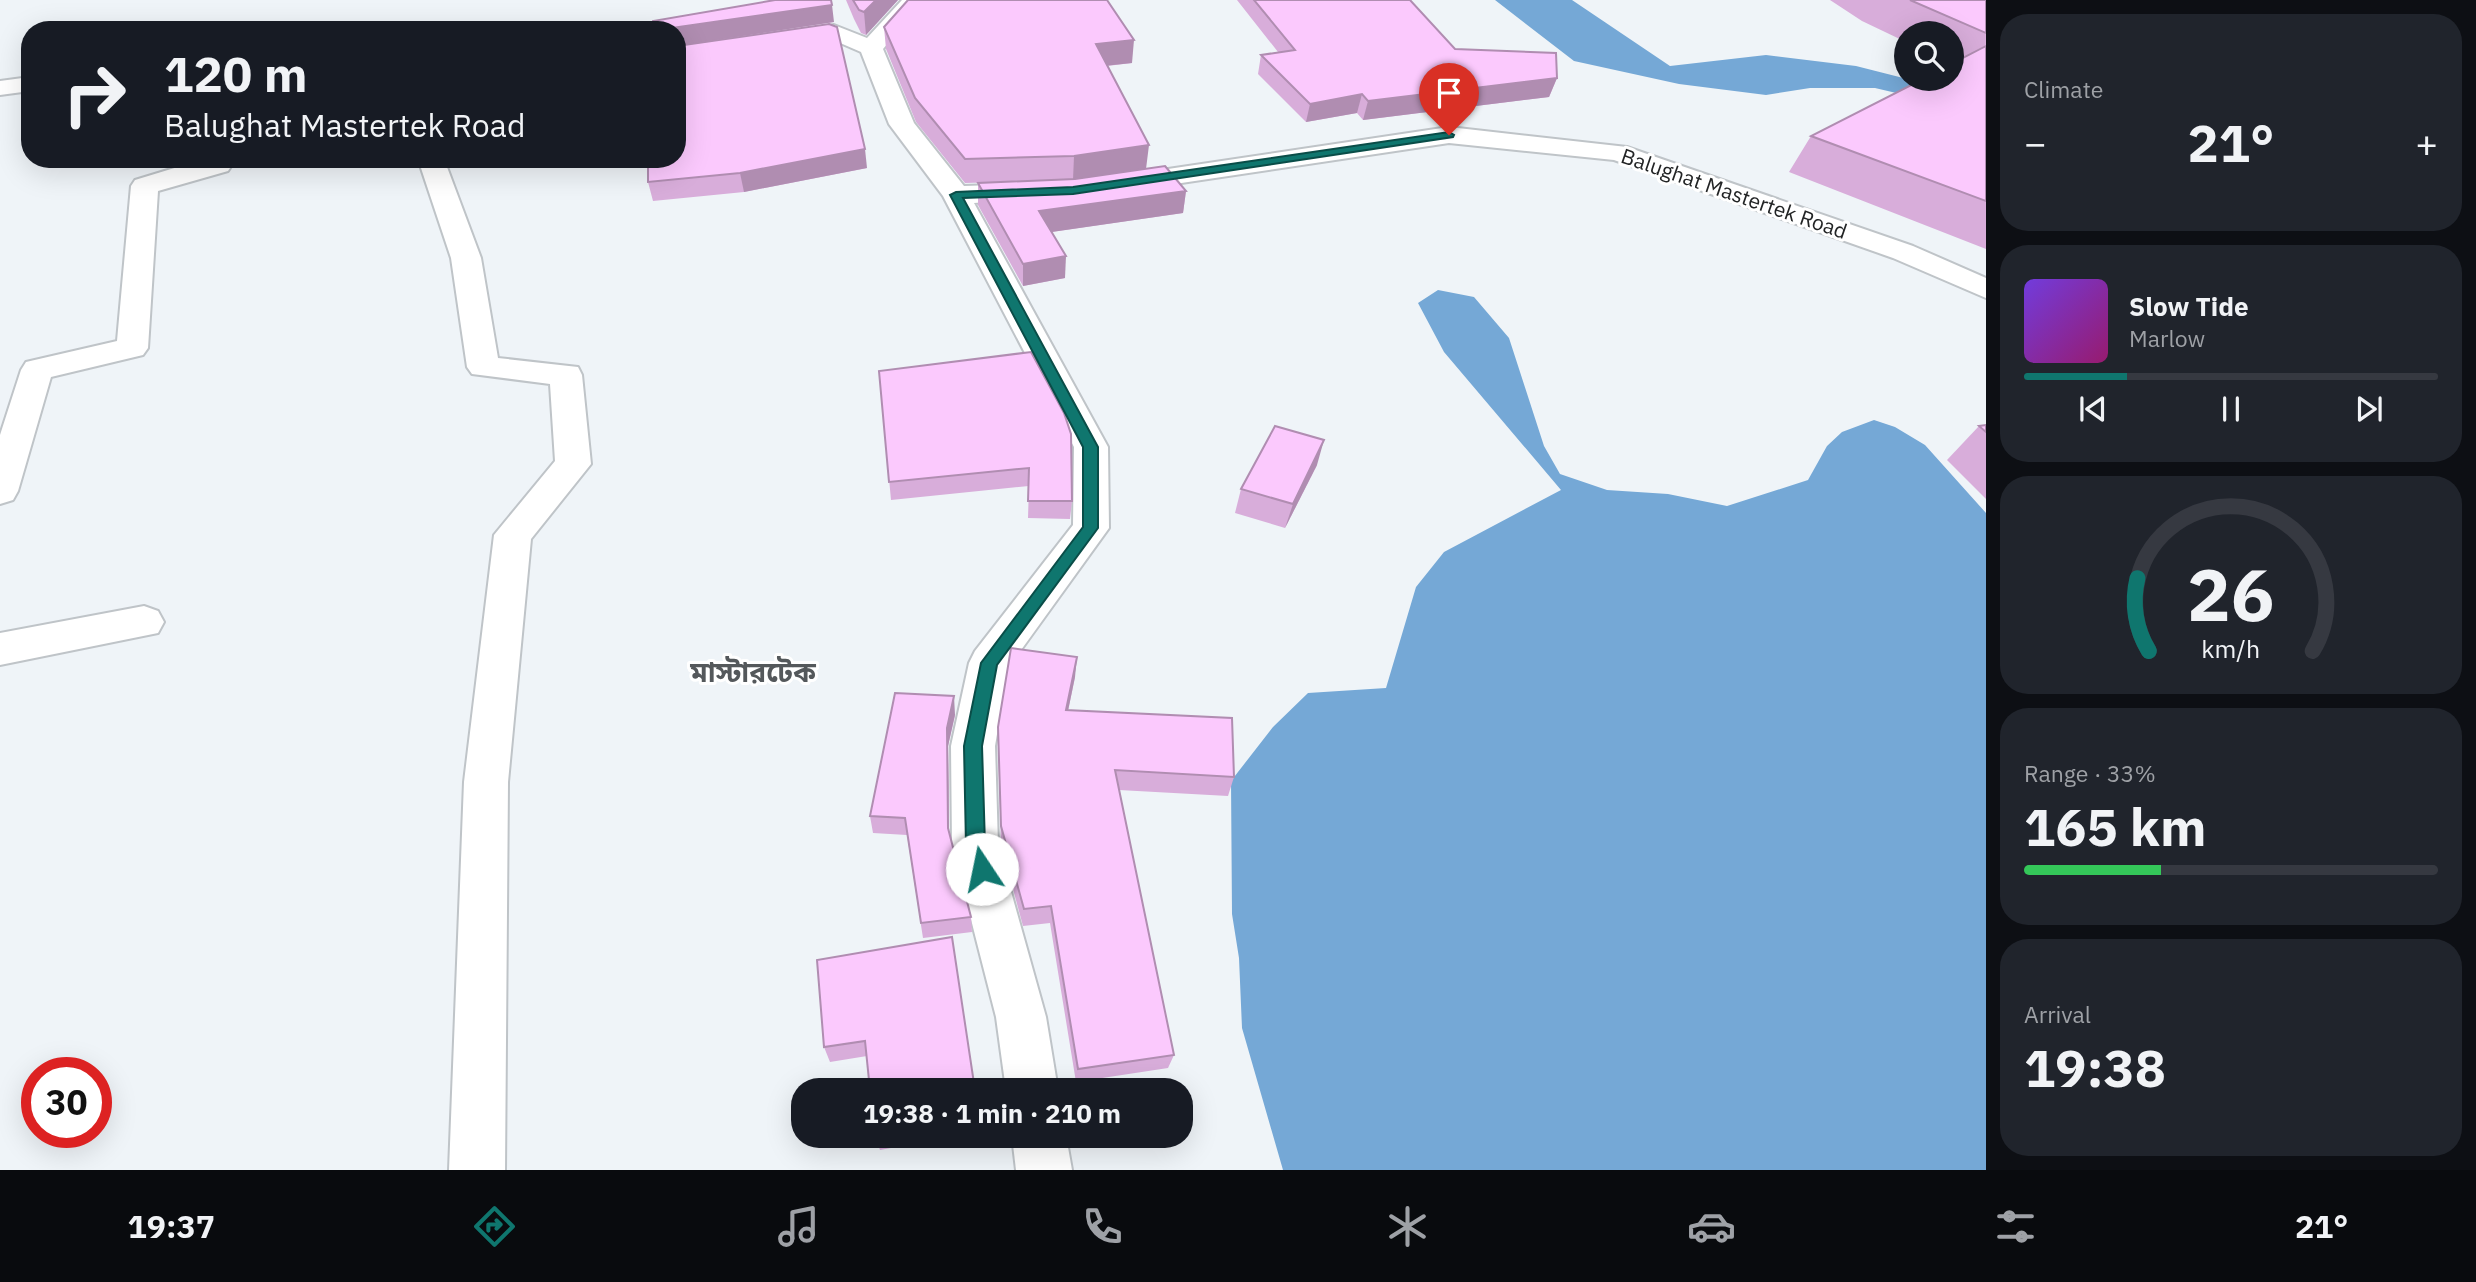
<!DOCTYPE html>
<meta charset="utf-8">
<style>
:root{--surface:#171b24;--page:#20242c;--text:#f1f3f6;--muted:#9ea1a6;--line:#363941;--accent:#0f766e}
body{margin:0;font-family:"IBM Plex Sans","Noto Sans Bengali",sans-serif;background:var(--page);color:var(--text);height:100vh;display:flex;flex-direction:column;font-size:26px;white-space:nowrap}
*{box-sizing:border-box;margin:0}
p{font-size:23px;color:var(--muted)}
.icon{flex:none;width:38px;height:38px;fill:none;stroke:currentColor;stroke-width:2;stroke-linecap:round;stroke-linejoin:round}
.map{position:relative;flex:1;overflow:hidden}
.drawer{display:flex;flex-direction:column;gap:14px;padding:14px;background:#0d0f14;width:490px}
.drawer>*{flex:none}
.banner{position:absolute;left:21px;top:21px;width:665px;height:147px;border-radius:28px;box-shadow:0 7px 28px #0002;background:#171b24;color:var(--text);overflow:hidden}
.tools{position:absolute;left:1894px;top:21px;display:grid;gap:14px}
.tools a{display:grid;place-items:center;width:70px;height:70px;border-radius:50%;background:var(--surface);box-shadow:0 7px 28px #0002;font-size:35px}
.speed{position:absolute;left:21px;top:1057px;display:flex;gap:14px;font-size:35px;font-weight:700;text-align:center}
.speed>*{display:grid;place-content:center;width:91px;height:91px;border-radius:50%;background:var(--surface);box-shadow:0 7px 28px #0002;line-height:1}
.speed .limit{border:10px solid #d22;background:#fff;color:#111}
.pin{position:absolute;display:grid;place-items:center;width:60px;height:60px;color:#fff;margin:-72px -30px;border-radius:50% 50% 50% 0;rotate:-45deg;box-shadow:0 0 7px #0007}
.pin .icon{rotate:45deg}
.me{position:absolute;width:77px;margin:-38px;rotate:349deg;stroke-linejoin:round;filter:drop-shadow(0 0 5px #0008)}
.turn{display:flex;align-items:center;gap:24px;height:147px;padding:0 28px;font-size:32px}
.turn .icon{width:91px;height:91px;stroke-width:2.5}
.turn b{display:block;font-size:49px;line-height:60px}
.big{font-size:52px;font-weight:700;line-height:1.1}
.drawer .card{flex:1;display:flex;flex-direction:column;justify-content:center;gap:10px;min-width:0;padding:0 24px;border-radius:28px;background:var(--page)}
.drawer .dial{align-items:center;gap:0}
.dial svg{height:182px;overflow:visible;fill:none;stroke:var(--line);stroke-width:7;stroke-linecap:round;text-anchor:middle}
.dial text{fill:var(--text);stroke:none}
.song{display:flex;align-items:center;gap:21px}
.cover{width:84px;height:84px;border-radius:10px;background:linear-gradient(135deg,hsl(260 70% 55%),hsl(320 70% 35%))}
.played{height:7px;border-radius:4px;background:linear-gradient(90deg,var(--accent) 25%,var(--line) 25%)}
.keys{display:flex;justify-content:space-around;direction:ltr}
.heat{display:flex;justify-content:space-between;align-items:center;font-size:38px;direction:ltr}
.charge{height:10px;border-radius:5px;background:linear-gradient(90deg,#34c759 33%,var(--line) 0)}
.trip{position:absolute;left:791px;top:1078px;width:402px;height:70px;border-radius:28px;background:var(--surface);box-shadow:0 7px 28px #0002;font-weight:700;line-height:70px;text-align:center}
.dock{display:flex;height:112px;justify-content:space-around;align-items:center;background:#090b0e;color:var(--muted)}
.dock .icon{width:49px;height:49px}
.dock .selected{color:var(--accent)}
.dock b{font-size:32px;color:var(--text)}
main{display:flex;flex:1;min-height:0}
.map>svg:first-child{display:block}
.water{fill:#75a8d6}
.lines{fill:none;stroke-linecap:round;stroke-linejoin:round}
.street-casing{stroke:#bfc4c8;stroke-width:4}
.street{fill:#fff;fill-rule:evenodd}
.wall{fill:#d8adda}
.shaded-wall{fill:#b08db1}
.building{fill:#fbc9fd;stroke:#b08db1;stroke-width:2}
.route{fill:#0f766e;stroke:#0a4d48;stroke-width:2}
.labels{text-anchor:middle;stroke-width:6;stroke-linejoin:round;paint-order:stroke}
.far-street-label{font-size:21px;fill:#222425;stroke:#fff}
.quarter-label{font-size:28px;font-weight:bold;fill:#54585b;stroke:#fff}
</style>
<main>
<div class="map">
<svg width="1986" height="1170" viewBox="0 0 1986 1170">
<rect width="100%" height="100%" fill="#eff4f8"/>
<!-- water -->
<g class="water">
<polygon points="1495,0 1572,0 1670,66 1766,55 1856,66 1986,99 1939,103 1875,88 1810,88 1766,95 1679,84 1574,61"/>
<polygon points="1438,290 1474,297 1509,338 1544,446 1560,474 1607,490 1668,494 1727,506 1808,480 1827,446 1842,432 1874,420 1895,427 1925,445 1986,513 1986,1170 1283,1170 1242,1028 1239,958 1232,914 1231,781 1273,727 1308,693 1386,688 1416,587 1444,552 1561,490 1444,352 1418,303"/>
</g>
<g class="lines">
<!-- street casing -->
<g class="street-casing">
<g id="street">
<polygon points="902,0 925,0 883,49 914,123 964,186 1030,184 1040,186 1044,192 1040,198 974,203 1108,447 1109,528 1008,668 995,746 998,845 1046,1017 1058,1090 1006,1090 996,1017 952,845 951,746 969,663 975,651 1073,525 1074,447 943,196 889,124 861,52 831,39 786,46 778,44 774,39 778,34 834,25 867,38"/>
<polygon points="30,77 30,91 0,95 0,81"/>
<polygon points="1449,127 1627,147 1913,246 1986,278 1986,298 1893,258 1614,160 1449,143 1121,192 1111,190 1107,184 1111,178 1121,176"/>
<polygon points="204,159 230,159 232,165 228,171 158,191 148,348 143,355 51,377 18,491 13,500 0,504 0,435 21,370 26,362 117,341 131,186 135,180"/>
<polygon points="418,159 444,159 481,258 498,358 578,367 582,375 591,464 531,539 508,782 505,1170 449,1170 464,782 494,535 555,461 550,384 472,374 467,367 451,258"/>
<polygon points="144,606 158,611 164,622 158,633 0,665 0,633"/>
<polygon points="1012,1136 1066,1136 1072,1170 1016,1170"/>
</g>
</g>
<!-- street -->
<use href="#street" class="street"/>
</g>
<!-- wall -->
<g class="wall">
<polygon points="846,0 898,0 866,35 861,33 854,19"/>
<polygon points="1237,0 1410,0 1455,49 1557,78 1549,97 1363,120 1357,113 1306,122 1258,74 1261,55 1278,52"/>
<polygon points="1830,0 1986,0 1986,249 1789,172 1811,136 1953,63 1951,63 1951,33 1906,33 1906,42 1862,21"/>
<polygon points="834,22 691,44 867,168 744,192 653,201 648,182 653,24"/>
<polygon points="884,27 1132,63 1107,66 1146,169 1186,191 1183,213 1051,232 1065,278 1023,286 978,205 978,183 1000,182 965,183 916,122 886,49"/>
<polygon points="1031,352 1072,501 1070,519 1028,518 1029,486 891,500 879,371"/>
<polygon points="1986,425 1986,499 1947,460 1979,426"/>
<polygon points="1317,465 1285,528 1235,513 1241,489"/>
<polygon points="1075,677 1068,711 1234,777 1228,796 1119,790 1174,1055 1168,1068 1076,1082 1050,923 1023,926 1001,845 998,746 998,727"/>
<polygon points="955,715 948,746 949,832 971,917 972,932 923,938 907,835 873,833 870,816"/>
<polygon points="817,960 975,1090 867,1056 830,1062 824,1047"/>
<polygon points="875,1136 957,1136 880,1150"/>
</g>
<!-- shaded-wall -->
<g class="shaded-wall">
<polygon points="876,0 898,0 866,35 864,12"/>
<polygon points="832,5 834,22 677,46 677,30 671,30 671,28"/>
<polygon points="1134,40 1132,63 1094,67 1096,44"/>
<polygon points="1557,78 1549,97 1363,120 1368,101"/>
<polygon points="1362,94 1357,113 1306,122 1310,104"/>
<polygon points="1149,145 1146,169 1073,180 1074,156"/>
<polygon points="865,149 867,168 744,192 740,173"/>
<polygon points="1186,191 1183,213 1038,234 1039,211"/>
<polygon points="1066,256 1065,278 1023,286 1023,264"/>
<polygon points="1324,440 1317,465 1285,528 1293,504"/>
<polygon points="1077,657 1075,677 1064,730 1066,710"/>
<polygon points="954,696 955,715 948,746 949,845 947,728"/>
</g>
<!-- building -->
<g class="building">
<polygon points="775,0 831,0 832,5 671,28 671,30 628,30 653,24 653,21"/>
<polygon points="853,0 876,0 864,12 859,10"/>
<polygon points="908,0 1107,0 1134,40 1096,44 1149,145 1074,156 965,159 915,98 884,27"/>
<polygon points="1254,0 1410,0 1455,49 1556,53 1557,78 1368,101 1362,94 1310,104 1261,55 1295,50"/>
<polygon points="1910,0 1986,0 1986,33"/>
<polygon points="829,24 837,27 865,149 740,173 648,182 648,159 677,159 677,46"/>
<polygon points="1986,46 1986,201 1811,136 1923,79 1951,79 1951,64"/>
<polygon points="1165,166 1186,191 1039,211 1066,256 1023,264 978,183 1075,179"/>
<polygon points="1031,352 1064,413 1071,434 1072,501 1028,501 1029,468 889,482 879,371"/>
<polygon points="1986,425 1986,432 1979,426"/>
<polygon points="1275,426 1324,440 1293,504 1241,489"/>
<polygon points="1011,648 1077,657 1066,710 1232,718 1234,777 1115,770 1174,1055 1078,1069 1051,906 1024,909 1001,826 998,727"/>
<polygon points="895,693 954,696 947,728 948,828 971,917 921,923 905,818 870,816"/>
<polygon points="952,937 975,1090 870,1090 865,1041 824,1047 817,960"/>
</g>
<!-- route -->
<polygon class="route" points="1449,132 1454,135 1453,137 1073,194 963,198 1098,447 1098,528 997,665 982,746 985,845 992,869 989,876 982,878 975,876 966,845 964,746 981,663 1083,527 1083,447 950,195 956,192 1073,187"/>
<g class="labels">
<!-- far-street labels -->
<g class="far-street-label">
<text transform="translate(1734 194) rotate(19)" y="7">Balughat Mastertek Road</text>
</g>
<!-- quarter labels -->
<g class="quarter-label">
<text x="753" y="682">মাস্টারটেক</text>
</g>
</g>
</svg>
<div class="tools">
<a><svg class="icon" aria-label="search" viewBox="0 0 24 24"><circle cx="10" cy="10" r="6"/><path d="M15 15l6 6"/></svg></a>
</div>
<div class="speed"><div class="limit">30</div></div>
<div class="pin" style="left:1449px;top:135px;background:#d93025"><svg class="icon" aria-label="arrive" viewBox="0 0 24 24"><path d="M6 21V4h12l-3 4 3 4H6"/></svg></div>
<svg class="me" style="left:982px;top:869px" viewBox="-20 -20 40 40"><circle r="19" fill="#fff"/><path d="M0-13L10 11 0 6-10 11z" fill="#0f766e"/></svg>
<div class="trip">19:38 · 1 min · 210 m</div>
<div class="banner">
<div class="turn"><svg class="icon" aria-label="right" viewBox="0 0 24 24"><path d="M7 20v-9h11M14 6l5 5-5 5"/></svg><div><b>120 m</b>Balughat Mastertek Road</div></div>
</div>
</div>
<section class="drawer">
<div class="card"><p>Climate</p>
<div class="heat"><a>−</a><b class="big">21°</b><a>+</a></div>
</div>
<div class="card">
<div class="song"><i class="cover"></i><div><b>Slow Tide</b><p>Marlow</p></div></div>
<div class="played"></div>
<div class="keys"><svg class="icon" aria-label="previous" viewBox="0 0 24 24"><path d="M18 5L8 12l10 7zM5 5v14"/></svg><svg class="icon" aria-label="pause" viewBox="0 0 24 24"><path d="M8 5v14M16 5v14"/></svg><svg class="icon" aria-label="next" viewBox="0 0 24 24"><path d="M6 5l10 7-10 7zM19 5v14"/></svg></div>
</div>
<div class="card dial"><svg viewBox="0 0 100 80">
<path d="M14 69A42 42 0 1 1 86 69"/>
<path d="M14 69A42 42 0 0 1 9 37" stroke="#0f766e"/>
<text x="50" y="56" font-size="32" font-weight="700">26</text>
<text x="50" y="72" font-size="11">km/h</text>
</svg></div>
<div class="card"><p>Range · 33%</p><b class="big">165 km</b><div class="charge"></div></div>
<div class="card"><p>Arrival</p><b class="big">19:38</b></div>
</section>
</main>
<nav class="dock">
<b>19:37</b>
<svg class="icon selected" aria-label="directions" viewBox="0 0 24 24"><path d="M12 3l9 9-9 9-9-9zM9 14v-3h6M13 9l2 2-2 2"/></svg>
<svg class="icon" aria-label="music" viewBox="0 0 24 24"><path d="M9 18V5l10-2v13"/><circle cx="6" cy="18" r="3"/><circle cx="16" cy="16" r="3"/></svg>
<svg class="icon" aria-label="phone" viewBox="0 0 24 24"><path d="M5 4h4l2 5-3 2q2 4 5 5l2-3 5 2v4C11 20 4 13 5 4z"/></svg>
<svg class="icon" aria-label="climate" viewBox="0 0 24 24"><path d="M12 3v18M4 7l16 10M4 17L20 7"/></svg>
<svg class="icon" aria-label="car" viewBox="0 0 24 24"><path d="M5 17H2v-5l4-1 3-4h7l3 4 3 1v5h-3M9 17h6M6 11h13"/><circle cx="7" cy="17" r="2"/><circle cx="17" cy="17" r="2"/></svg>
<svg class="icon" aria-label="filters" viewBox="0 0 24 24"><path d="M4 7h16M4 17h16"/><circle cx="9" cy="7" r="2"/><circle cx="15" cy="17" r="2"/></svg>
<b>21°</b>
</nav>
